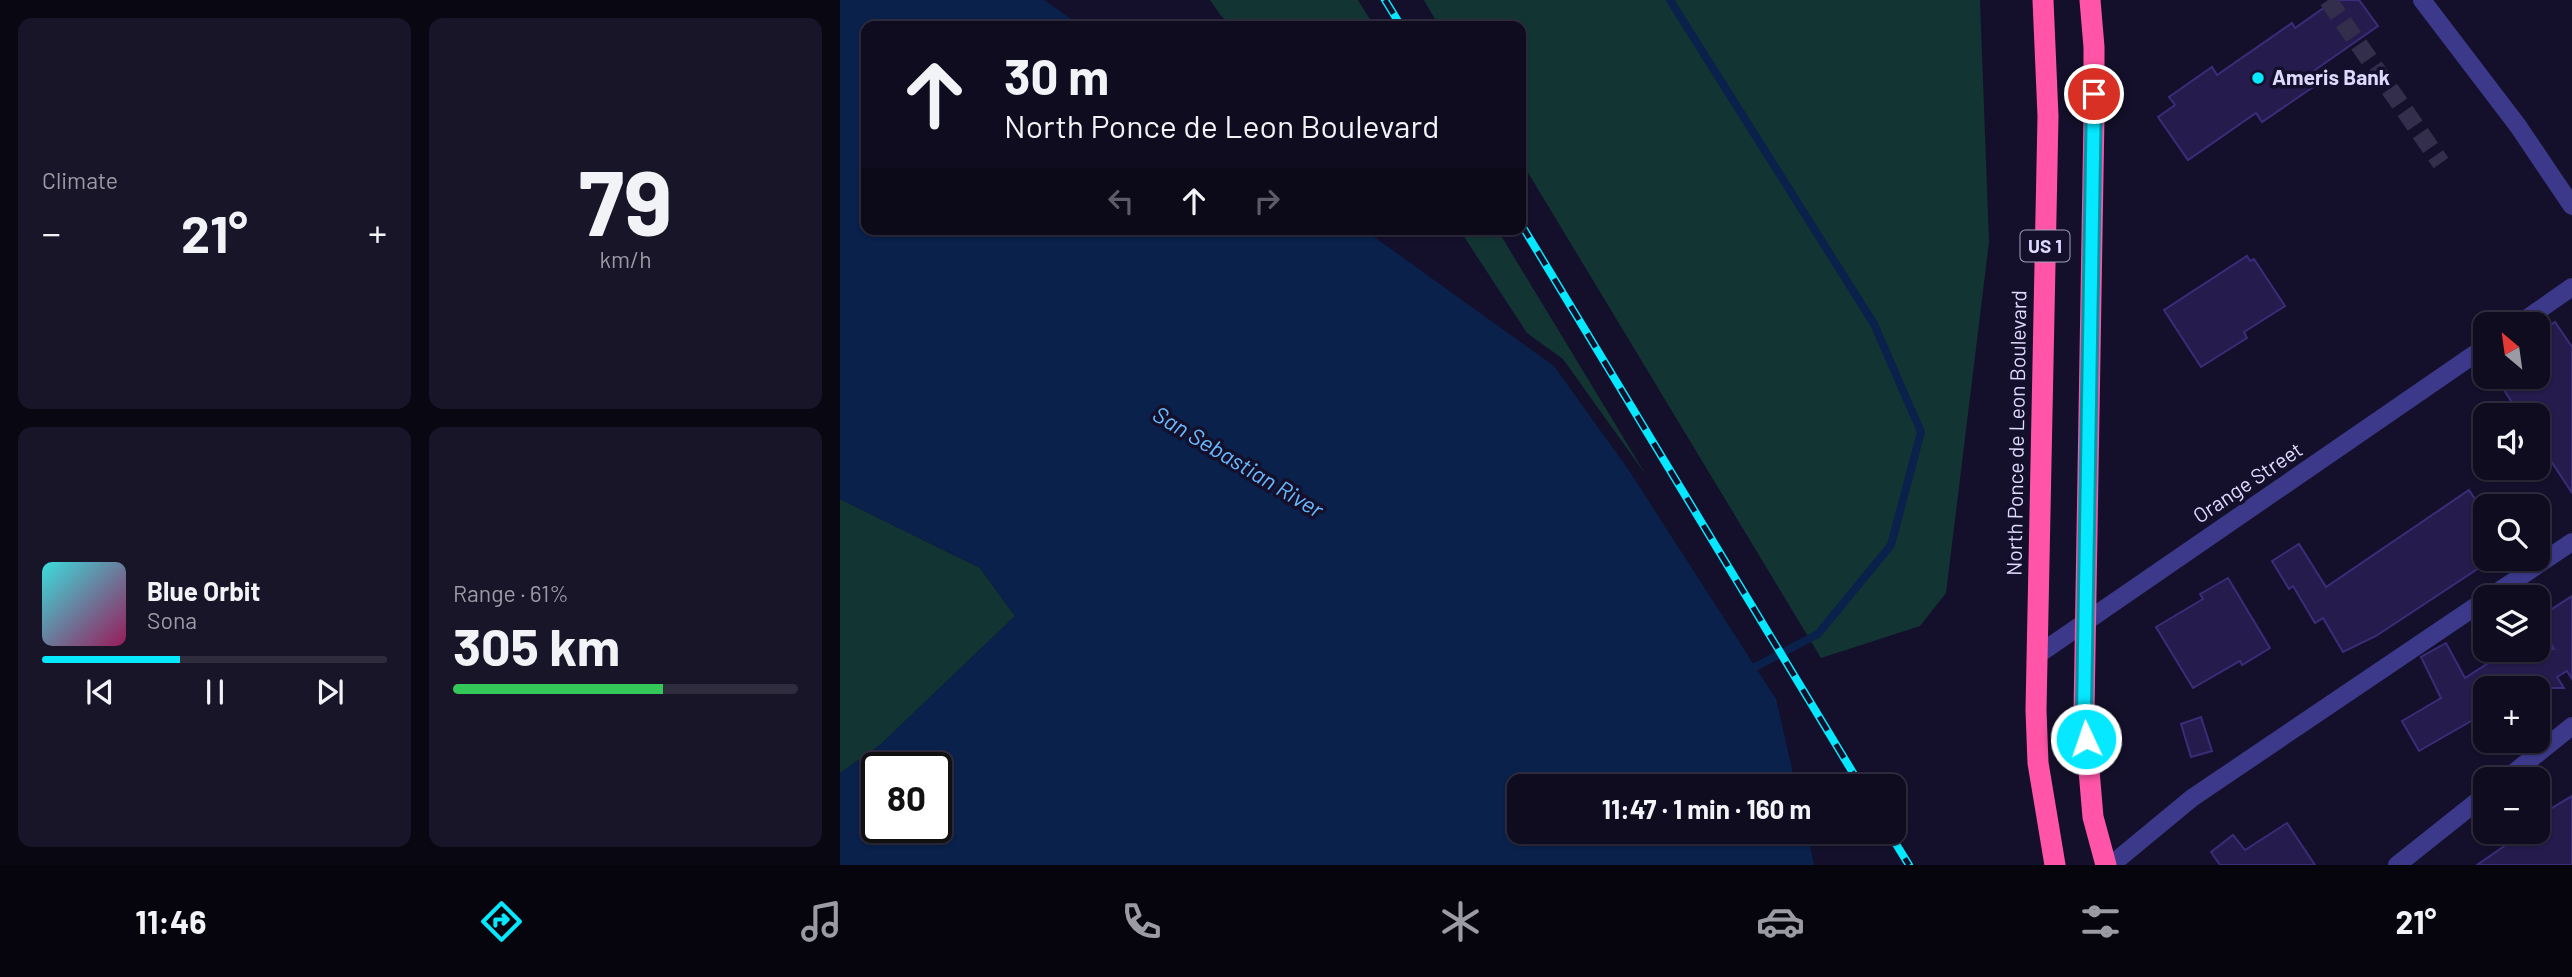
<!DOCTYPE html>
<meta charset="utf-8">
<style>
:root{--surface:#0f0c20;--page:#181529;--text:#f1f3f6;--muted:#9b9ba5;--line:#2f2c3e;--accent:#05e8ff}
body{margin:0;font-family:Barlow,sans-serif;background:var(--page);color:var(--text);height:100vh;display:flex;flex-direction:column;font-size:26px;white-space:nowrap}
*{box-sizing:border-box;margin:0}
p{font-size:23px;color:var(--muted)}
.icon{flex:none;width:38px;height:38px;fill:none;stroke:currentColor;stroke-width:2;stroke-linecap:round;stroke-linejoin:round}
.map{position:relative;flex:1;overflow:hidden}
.sheet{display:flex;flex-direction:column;gap:18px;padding:18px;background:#080712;width:840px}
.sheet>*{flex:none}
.hud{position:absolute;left:21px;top:21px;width:665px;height:214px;border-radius:14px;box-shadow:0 2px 5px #0004,0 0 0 2px var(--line);background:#0f0c20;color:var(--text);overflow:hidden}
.needle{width:46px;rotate:331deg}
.buttons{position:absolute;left:1633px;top:312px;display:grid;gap:14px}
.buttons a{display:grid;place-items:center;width:77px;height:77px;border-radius:14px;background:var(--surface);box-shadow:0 2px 5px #0004,0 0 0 2px var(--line);font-size:35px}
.speed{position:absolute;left:21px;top:752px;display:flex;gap:14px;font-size:35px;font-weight:700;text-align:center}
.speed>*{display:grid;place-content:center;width:91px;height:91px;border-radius:50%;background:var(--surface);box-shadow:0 2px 5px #0004,0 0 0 2px var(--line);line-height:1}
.speed .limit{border:4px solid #111;border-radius:10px;background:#fff;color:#111}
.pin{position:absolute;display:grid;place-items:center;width:60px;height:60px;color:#fff;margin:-30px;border:4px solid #fff;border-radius:50%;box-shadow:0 2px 7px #0007}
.me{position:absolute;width:77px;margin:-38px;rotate:357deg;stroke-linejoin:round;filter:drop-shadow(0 0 5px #0008)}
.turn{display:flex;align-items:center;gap:24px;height:147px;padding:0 28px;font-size:32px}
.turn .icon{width:91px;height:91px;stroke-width:2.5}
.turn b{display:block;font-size:49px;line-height:60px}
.lanes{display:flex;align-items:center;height:66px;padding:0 28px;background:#0003;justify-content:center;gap:35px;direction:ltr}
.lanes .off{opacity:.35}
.big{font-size:52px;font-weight:700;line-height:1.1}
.sheet .tile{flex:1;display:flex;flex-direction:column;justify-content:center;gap:10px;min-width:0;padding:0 24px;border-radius:14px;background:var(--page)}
.sheet .dial{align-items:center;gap:0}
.dial b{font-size:91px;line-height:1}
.song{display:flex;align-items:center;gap:21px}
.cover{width:84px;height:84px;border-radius:10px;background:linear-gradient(135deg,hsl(180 70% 55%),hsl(330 70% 35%))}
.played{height:7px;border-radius:4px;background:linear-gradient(90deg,var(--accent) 40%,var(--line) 40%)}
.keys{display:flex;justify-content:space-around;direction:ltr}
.heat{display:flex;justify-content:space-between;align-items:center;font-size:38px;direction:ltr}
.charge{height:10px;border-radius:5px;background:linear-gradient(90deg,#34c759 61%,var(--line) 0)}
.sheet .tiles{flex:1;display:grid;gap:18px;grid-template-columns:repeat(2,1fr)}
.trip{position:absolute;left:667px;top:774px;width:399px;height:70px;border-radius:14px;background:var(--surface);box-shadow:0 2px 5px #0004,0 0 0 2px var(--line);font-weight:700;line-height:70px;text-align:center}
.tabs{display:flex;height:112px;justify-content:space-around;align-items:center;background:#06050d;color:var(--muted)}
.tabs .icon{width:49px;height:49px}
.tabs .selected{color:var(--accent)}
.tabs b{font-size:32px;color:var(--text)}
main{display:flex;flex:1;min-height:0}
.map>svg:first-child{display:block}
.green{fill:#123533}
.water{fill:#09214b;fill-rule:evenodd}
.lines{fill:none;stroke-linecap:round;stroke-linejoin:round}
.stream{stroke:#09214b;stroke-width:8}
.building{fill:#251b4c;stroke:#3b2c79;stroke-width:2}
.minor-tunnel{stroke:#322e4b;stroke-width:18;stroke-dasharray:18 9;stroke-linecap:butt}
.minor{stroke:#3c398b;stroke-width:18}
.highway{stroke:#ff54a7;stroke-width:21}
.rail-casing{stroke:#05e8ff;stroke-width:8}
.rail{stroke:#14102b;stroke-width:5;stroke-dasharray:16;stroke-linecap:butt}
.route-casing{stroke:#0397a6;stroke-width:18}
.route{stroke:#05e8ff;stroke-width:12}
.poi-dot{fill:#05e8ff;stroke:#14102b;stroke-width:2.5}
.labels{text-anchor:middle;stroke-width:7;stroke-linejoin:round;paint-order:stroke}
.shield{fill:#14102b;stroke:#a19dbf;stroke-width:2}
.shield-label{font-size:19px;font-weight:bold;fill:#ddd9ff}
.poi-label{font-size:21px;font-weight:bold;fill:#ddd9ff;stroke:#14102b;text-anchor:start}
.street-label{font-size:21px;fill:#ddd9ff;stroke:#14102b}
.water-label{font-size:23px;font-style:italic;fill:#67baff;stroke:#14102b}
</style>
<main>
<section class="sheet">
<div class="tiles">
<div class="tile"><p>Climate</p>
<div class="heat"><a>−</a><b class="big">21°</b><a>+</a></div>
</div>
<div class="tile dial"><b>79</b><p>km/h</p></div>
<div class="tile">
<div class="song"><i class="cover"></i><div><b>Blue Orbit</b><p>Sona</p></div></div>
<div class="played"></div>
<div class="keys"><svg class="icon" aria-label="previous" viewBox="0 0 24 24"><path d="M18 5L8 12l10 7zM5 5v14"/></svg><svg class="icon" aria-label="pause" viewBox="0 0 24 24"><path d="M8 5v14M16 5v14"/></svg><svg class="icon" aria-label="next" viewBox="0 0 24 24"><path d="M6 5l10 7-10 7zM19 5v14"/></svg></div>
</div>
<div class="tile"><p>Range · 61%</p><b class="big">305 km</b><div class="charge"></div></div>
</div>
</section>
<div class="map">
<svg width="1732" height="865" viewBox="0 0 1732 865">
<rect width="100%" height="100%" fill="#14102b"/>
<!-- green -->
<g class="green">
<polygon points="370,0 518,0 534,26 393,26 381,16"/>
<polygon points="584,0 1140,0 1149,242 1106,593 1080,626 981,658 681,161 681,26 599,26"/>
<polygon points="619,229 657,229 806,475 723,359 687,333"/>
<polygon points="0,499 140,568 175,616 40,745 0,773"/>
</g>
<!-- water -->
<path class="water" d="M0,0H204L241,26H26V229H523L714,366L788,469L936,699L956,786H679V831H967L974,865H0V773L40,745L175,616L140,568L0,499ZM37,768H96V828H37Z"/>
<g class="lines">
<!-- stream -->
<polyline class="stream" points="830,0 1034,324 1081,432 1051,545 978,634 915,667"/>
</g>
<!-- building -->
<g class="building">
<polygon points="1495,0 1519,0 1538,26 1475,70 1482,81 1422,122 1416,113 1348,160 1318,117 1335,105 1329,97 1372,67 1377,75 1452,23 1455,28"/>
<polygon points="1407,256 1410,261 1414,259 1445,306 1404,332 1407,338 1361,367 1324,310"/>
<polygon points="1715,322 1732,347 1732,493 1698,441 1698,415 1680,415 1655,376 1698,376 1698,334"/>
<polygon points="1629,490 1645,514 1645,564 1536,636 1503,652 1483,618 1475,623 1453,586 1449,589 1432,561 1459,544 1486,587"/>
<polygon points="1388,578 1430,648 1402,665 1400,661 1353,688 1316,627 1363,599 1360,594"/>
<polygon points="1732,596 1732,679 1727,671 1717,677 1724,688 1645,688 1645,713 1579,751 1562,721 1601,698 1581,657 1606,643 1625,678 1670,649 1714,649 1698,618"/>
<polygon points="1361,717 1372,751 1351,757 1341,724"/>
<polygon points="1732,796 1732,865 1637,865 1686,831 1698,831 1698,823 1709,815 1707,811"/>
<polygon points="1447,823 1475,865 1380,865 1371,852 1393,835 1405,850"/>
</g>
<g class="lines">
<!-- minor-tunnel -->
<polyline class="minor-tunnel" points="1488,0 1601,163"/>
<!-- minor -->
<g class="minor">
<polyline points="1582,0 1678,126 1732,206"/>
<polyline points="1679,324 1732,287"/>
<polyline points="1650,597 1732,542"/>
<polyline points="1196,656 1645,347"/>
<polyline points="1666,779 1732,726"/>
<polyline points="1271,865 1352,798 1645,600"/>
<polyline points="1557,865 1645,795"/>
</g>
<!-- highway -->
<g class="highway">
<polyline points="1203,0 1208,116 1196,710 1198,763 1215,865"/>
<polyline points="1250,0 1254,47 1254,116 1244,712 1253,817 1266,865"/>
</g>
<!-- rail casing -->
<g class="rail-casing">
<g id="rail">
<polyline points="545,0 561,26"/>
<polyline points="681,224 1021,786"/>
<polyline points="1048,831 1069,865"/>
</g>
</g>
<!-- rail -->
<use href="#rail" class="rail"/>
</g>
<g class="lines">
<!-- route casing -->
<g class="route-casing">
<polyline id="route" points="1246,739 1244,712 1254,94"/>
</g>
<!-- route -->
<use href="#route" class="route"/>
</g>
<!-- markers -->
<circle class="poi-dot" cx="1418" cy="78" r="7"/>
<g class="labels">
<!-- shield labels -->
<rect class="shield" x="1180.5" y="230.5" width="49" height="31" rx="5"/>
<g class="shield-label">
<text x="1205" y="253">US 1</text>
</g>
<!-- poi labels -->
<g class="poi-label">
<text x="1432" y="85">Ameris Bank</text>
</g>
<!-- street labels -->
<g class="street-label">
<text transform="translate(1177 433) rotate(-89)" y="7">North Ponce de Leon Boulevard</text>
<text transform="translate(1408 483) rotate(-34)" y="7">Orange Street</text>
</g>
<!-- water labels -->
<g class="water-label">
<text transform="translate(398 462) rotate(31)" y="8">San Sebastian River</text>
</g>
</g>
</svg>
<div class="buttons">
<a><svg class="needle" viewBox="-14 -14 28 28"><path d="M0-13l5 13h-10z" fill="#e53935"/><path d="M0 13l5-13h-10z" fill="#9b9ba5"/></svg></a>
<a><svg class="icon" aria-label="sound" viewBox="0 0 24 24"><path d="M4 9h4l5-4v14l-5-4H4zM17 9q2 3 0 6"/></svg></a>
<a><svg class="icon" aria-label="search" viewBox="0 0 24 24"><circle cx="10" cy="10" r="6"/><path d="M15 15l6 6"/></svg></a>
<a><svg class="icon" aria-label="layers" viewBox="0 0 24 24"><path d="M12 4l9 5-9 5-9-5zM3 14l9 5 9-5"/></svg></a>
<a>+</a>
<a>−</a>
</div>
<div class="speed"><div class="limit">80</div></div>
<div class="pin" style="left:1254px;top:94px;background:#d93025"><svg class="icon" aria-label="arrive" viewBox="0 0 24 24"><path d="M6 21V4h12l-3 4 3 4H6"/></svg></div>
<svg class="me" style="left:1246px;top:739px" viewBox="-20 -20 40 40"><circle r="17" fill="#05e8ff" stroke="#fff" stroke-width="3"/><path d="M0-11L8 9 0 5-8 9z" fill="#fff"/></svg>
<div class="trip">11:47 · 1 min · 160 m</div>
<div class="hud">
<div class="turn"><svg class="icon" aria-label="ahead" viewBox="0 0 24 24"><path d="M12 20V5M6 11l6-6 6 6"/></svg><div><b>30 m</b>North Ponce de Leon Boulevard</div></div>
<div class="lanes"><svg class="icon off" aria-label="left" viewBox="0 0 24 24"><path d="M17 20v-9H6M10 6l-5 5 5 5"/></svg><svg class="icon" aria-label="ahead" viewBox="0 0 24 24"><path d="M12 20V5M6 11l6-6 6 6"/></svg><svg class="icon off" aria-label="right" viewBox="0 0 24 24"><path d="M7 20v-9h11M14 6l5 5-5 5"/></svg></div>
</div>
</div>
</main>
<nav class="tabs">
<b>11:46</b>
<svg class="icon selected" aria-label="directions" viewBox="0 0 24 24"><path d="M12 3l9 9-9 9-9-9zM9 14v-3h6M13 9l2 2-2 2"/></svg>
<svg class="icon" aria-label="music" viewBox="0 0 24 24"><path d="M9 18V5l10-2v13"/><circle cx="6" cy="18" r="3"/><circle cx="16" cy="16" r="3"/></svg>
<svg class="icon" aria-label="phone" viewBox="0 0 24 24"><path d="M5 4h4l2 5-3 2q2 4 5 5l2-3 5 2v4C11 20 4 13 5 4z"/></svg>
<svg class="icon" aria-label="climate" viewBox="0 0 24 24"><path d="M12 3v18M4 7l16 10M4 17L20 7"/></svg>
<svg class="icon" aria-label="car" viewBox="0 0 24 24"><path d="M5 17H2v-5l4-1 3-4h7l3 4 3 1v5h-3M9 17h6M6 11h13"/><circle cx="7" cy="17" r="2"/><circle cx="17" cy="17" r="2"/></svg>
<svg class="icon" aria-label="filters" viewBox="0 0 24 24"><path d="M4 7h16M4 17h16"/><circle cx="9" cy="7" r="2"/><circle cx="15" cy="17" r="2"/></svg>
<b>21°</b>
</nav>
